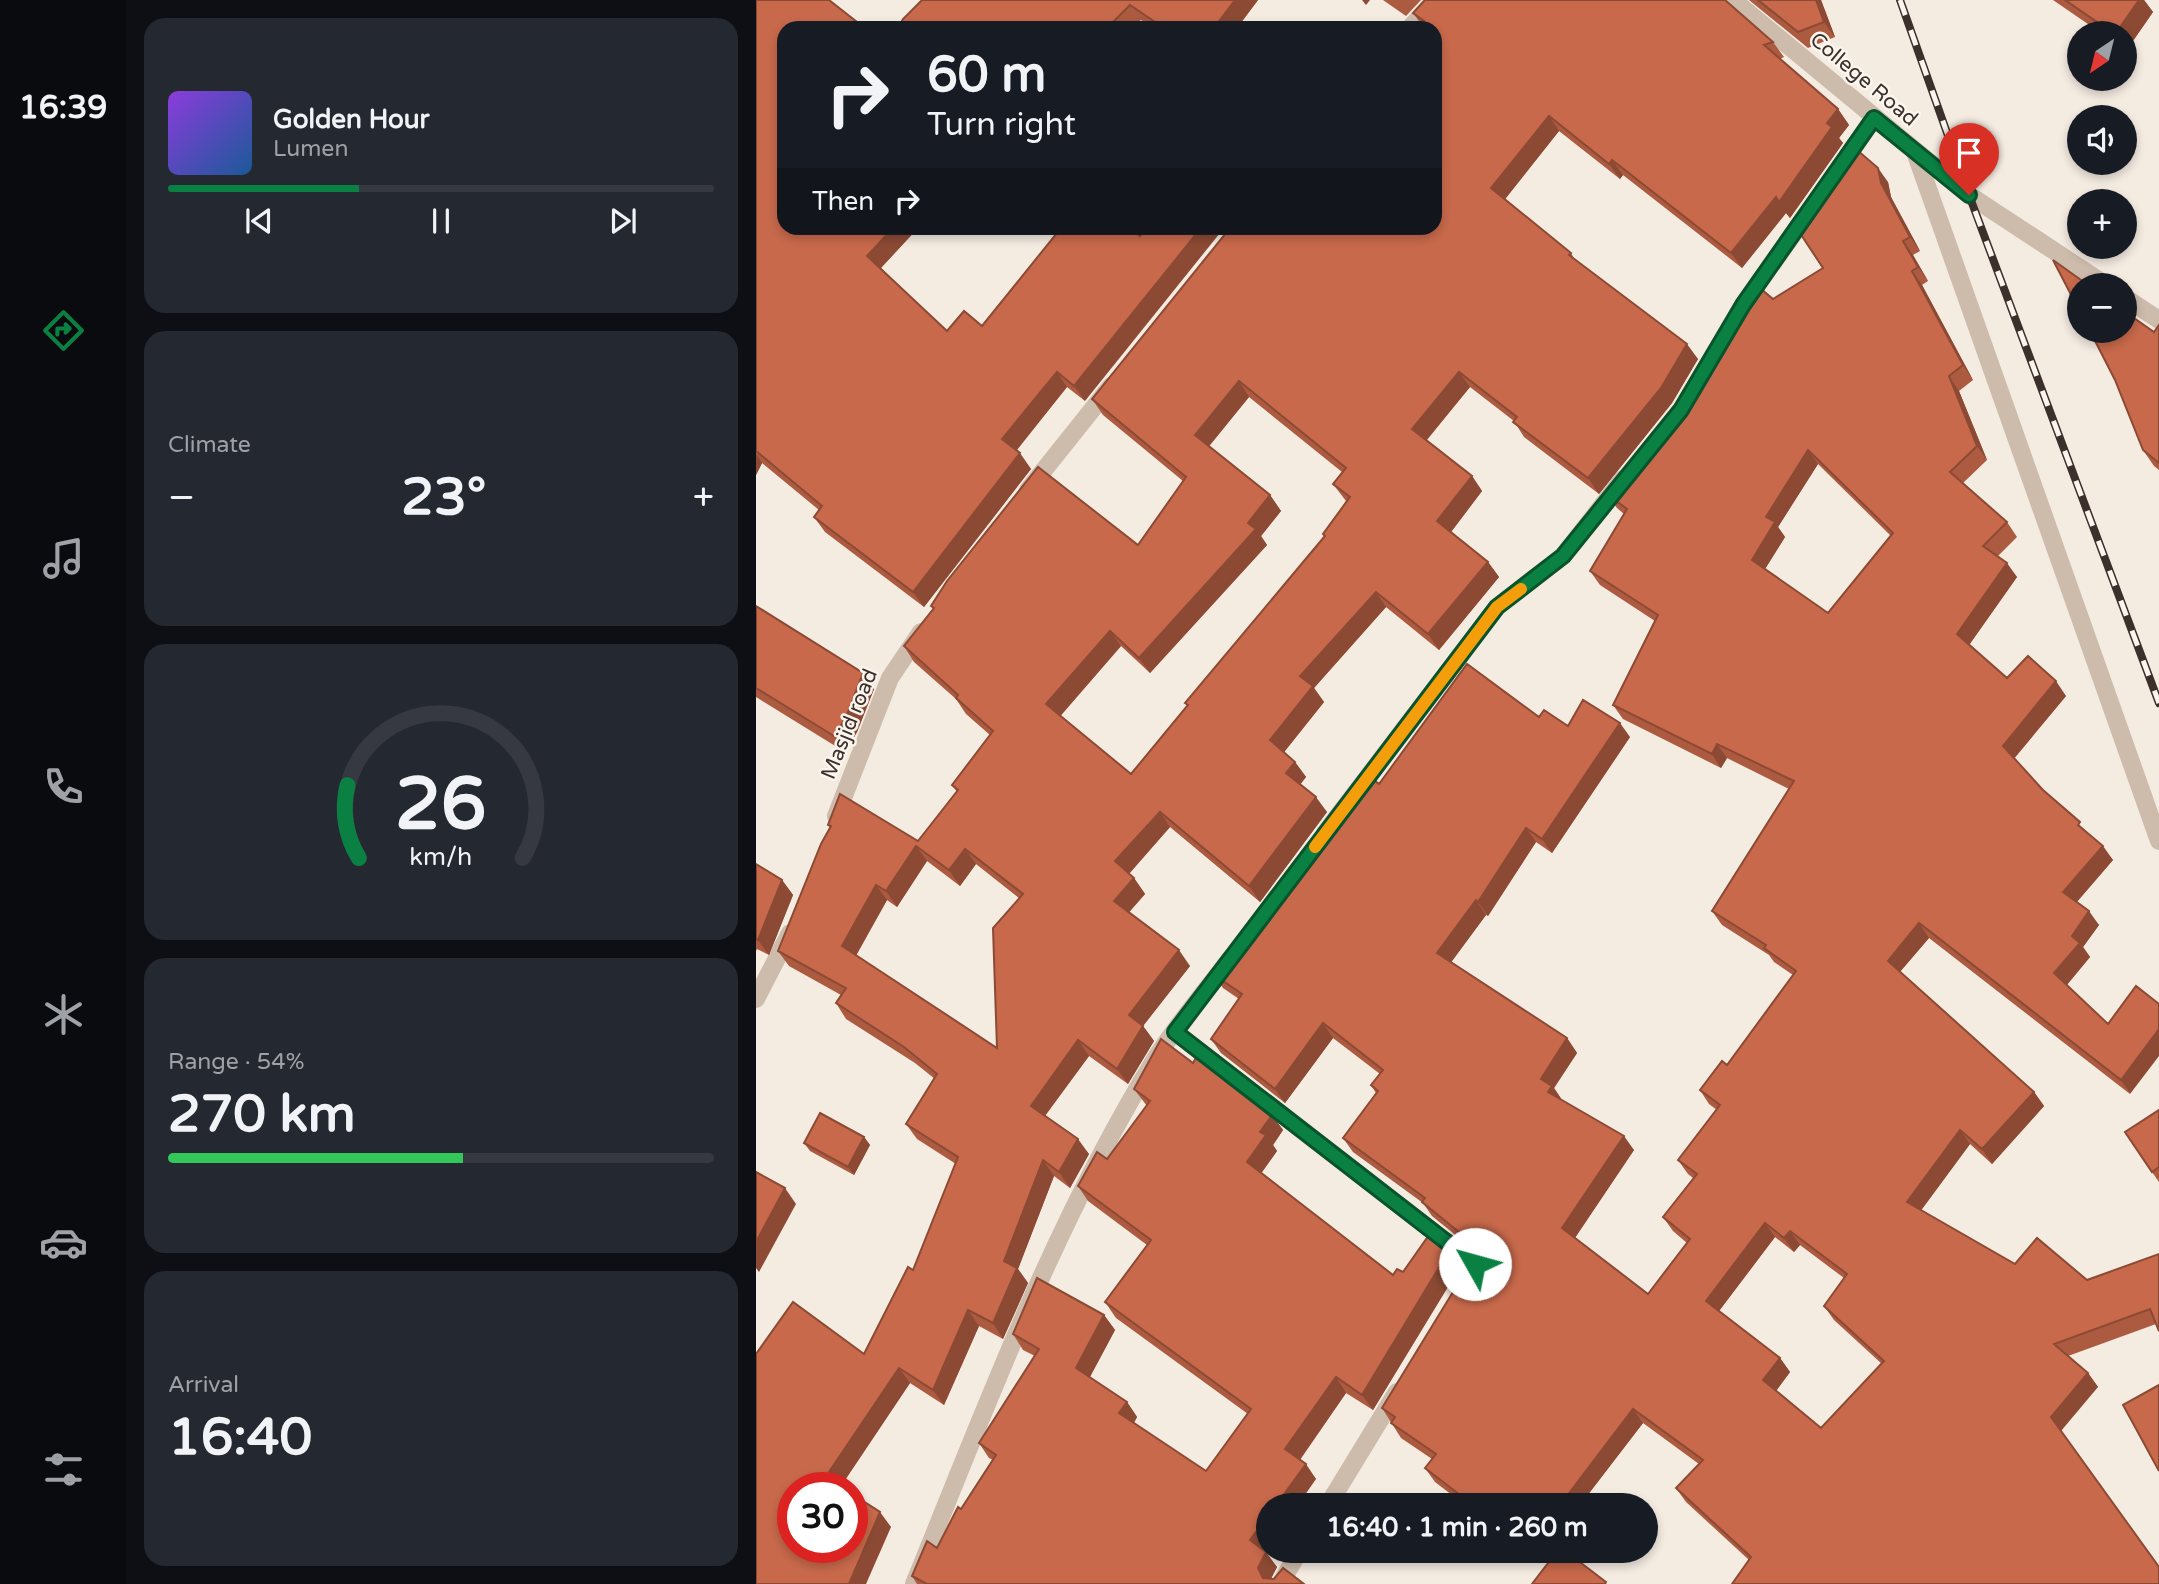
<!DOCTYPE html>
<meta charset="utf-8">
<style>
:root{--surface:#171b24;--page:#242831;--text:#f1f3f6;--muted:#9ea1a6;--line:#363941;--accent:#0b8043}
body{margin:0;font-family:"Varela Round",sans-serif;background:var(--page);color:var(--text);height:100vh;display:flex;flex-direction:column;font-size:26px;white-space:nowrap}
*{box-sizing:border-box;margin:0}
p{font-size:23px;color:var(--muted)}
.icon{flex:none;width:38px;height:38px;fill:none;stroke:currentColor;stroke-width:2;stroke-linecap:round;stroke-linejoin:round}
.map{position:relative;flex:1;overflow:hidden}
.side{display:flex;flex-direction:column;gap:18px;padding:18px;background:#0d0f14;width:630px}
.side>*{flex:none}
.banner{position:absolute;left:21px;top:21px;width:665px;height:214px;border-radius:21px;box-shadow:0 4px 10px #0003;background:#171b24;color:var(--text);overflow:hidden}
.needle{width:46px;rotate:215deg}
.buttons{position:absolute;left:1311px;top:21px;display:grid;gap:14px}
.buttons a{display:grid;place-items:center;width:70px;height:70px;border-radius:50%;background:var(--surface);box-shadow:0 4px 10px #0003;font-size:35px}
.speed{position:absolute;left:21px;top:1472px;display:flex;gap:14px;font-size:35px;font-weight:700;text-align:center}
.speed>*{display:grid;place-content:center;width:91px;height:91px;border-radius:50%;background:var(--surface);box-shadow:0 4px 10px #0003;line-height:1}
.speed .limit{border:10px solid #d22;background:#fff;color:#111}
.pin{position:absolute;display:grid;place-items:center;width:60px;height:60px;color:#fff;margin:-72px -30px;border-radius:50% 50% 50% 0;rotate:-45deg;box-shadow:0 0 7px #0007}
.pin .icon{rotate:45deg}
.me{position:absolute;width:77px;margin:-38px;rotate:308deg;stroke-linejoin:round;filter:drop-shadow(0 0 5px #0008)}
.turn{display:flex;align-items:center;gap:24px;height:147px;padding:0 35px;font-size:32px}
.turn .icon{width:91px;height:91px;stroke-width:2.5}
.turn b{display:block;font-size:49px;line-height:60px}
.then{display:flex;align-items:center;height:66px;padding:0 35px;background:#0003;gap:14px;font-size:26px}
.big{font-size:52px;font-weight:700;line-height:1.1}
.side .tile{flex:1;display:flex;flex-direction:column;justify-content:center;gap:10px;min-width:0;padding:0 24px;border-radius:21px;background:var(--page)}
.side .dial{align-items:center;gap:0}
.dial svg{height:182px;overflow:visible;fill:none;stroke:var(--line);stroke-width:7;stroke-linecap:round;text-anchor:middle}
.dial text{fill:var(--text);stroke:none}
.song{display:flex;align-items:center;gap:21px}
.cover{width:84px;height:84px;border-radius:10px;background:linear-gradient(135deg,hsl(270 70% 55%),hsl(210 70% 35%))}
.played{height:7px;border-radius:4px;background:linear-gradient(90deg,var(--accent) 35%,var(--line) 35%)}
.keys{display:flex;justify-content:space-around;direction:ltr}
.heat{display:flex;justify-content:space-between;align-items:center;font-size:38px;direction:ltr}
.charge{height:10px;border-radius:5px;background:linear-gradient(90deg,#34c759 54%,var(--line) 0)}
.trip{position:absolute;left:500px;top:1493px;width:402px;height:70px;border-radius:35px;background:var(--surface);box-shadow:0 4px 10px #0003;font-weight:700;line-height:70px;text-align:center}
main{display:flex;flex:1;min-height:0}
.dock{display:flex;flex-direction:column;width:126px;justify-content:space-around;align-items:center;background:#090b0e;color:var(--muted)}
.dock .icon{width:49px;height:49px}
.dock .current{color:var(--accent)}
.dock b{font-size:32px;color:var(--text)}
.map>svg:first-child{display:block}
.lines{fill:none;stroke-linecap:round;stroke-linejoin:round}
.minor{stroke:#cdbbac;stroke-width:18}
.rail-casing{stroke:#3b302b;stroke-width:8}
.rail{stroke:#fbf5ee;stroke-width:5;stroke-dasharray:16;stroke-linecap:butt}
.wall{fill:#ac5a40;fill-rule:evenodd}
.shaded-wall{fill:#8c4a34}
.building{fill:#c8694b;stroke:#8c4a34;stroke-width:2;fill-rule:evenodd}
.route-casing{stroke:#07532c;stroke-width:18}
.route{stroke:#0b8043;stroke-width:12}
.slow{stroke:#f59e0b;stroke-width:12}
.labels{text-anchor:middle;stroke-width:5;stroke-linejoin:round;paint-order:stroke}
.street-label{font-size:21px;fill:#3b302b;stroke:#fbf5ee}
</style>
<main>
<nav class="dock">
<b>16:39</b>
<svg class="icon current" aria-label="directions" viewBox="0 0 24 24"><path d="M12 3l9 9-9 9-9-9zM9 14v-3h6M13 9l2 2-2 2"/></svg>
<svg class="icon" aria-label="music" viewBox="0 0 24 24"><path d="M9 18V5l10-2v13"/><circle cx="6" cy="18" r="3"/><circle cx="16" cy="16" r="3"/></svg>
<svg class="icon" aria-label="phone" viewBox="0 0 24 24"><path d="M5 4h4l2 5-3 2q2 4 5 5l2-3 5 2v4C11 20 4 13 5 4z"/></svg>
<svg class="icon" aria-label="climate" viewBox="0 0 24 24"><path d="M12 3v18M4 7l16 10M4 17L20 7"/></svg>
<svg class="icon" aria-label="car" viewBox="0 0 24 24"><path d="M5 17H2v-5l4-1 3-4h7l3 4 3 1v5h-3M9 17h6M6 11h13"/><circle cx="7" cy="17" r="2"/><circle cx="17" cy="17" r="2"/></svg>
<svg class="icon" aria-label="filters" viewBox="0 0 24 24"><path d="M4 7h16M4 17h16"/><circle cx="9" cy="7" r="2"/><circle cx="15" cy="17" r="2"/></svg>
</nav>
<section class="side">
<div class="tile">
<div class="song"><i class="cover"></i><div><b>Golden Hour</b><p>Lumen</p></div></div>
<div class="played"></div>
<div class="keys"><svg class="icon" aria-label="previous" viewBox="0 0 24 24"><path d="M18 5L8 12l10 7zM5 5v14"/></svg><svg class="icon" aria-label="pause" viewBox="0 0 24 24"><path d="M8 5v14M16 5v14"/></svg><svg class="icon" aria-label="next" viewBox="0 0 24 24"><path d="M6 5l10 7-10 7zM19 5v14"/></svg></div>
</div>
<div class="tile"><p>Climate</p>
<div class="heat"><a>−</a><b class="big">23°</b><a>+</a></div>
</div>
<div class="tile dial"><svg viewBox="0 0 100 80">
<path d="M14 69A42 42 0 1 1 86 69"/>
<path d="M14 69A42 42 0 0 1 9 37" stroke="#0b8043"/>
<text x="50" y="56" font-size="32" font-weight="700">26</text>
<text x="50" y="72" font-size="11">km/h</text>
</svg></div>
<div class="tile"><p>Range · 54%</p><b class="big">270 km</b><div class="charge"></div></div>
<div class="tile"><p>Arrival</p><b class="big">16:40</b></div>
</section>
<div class="map">
<svg width="1403" height="1584" viewBox="0 0 1403 1584">
<rect width="100%" height="100%" fill="#f4ebe1"/>
<g class="lines">
<!-- minor -->
<g class="minor">
<polyline points="977,0 1213,195 1350,285"/>
<polyline points="654,28 679,0"/>
<polyline points="1159,152 1403,841"/>
<polyline points="1085,166 1118,118"/>
<polyline points="1368,297 1403,320"/>
<polyline points="960,352 987,305 1055,209"/>
<polyline points="272,490 355,386"/>
<polyline points="80,816 134,678 165,632"/>
<polyline points="569,833 741,607 807,556 867,479"/>
<polyline points="0,999 34,933"/>
<polyline points="419,1032 719,1264 709,1281"/>
<polyline points="572,1505 641,1392"/>
<path d="M158,1584C231,1405 299,1221 401,1056C423,1022 450,991 474,959"/>
<polyline points="524,1584 544,1550"/>
</g>
<!-- rail casing -->
<g class="rail-casing">
<polyline id="rail" points="1144,0 1213,195 1403,703"/>
</g>
<!-- rail -->
<use href="#rail" class="rail"/>
</g>
<!-- wall -->
<g class="wall">
<polygon points="0,0 28,28 28,228 162,228 125,268 191,331 226,326 305,228 329,401 311,387 260,450 275,469 168,607 69,532 58,517 63,510 6,463 0,475"/>
<polygon points="166,0 502,0 481,28 397,28 385,20 377,28 142,28"/>
<polygon points="627,0 665,0 650,16"/>
<polygon points="993,0 1065,0 1079,37 1052,48"/>
<polygon points="1297,0 1388,0 1397,12 1370,51 1368,49 1368,33 1345,33"/>
<path d="M657,13L1017,42L1028,57L1024,59L1082,109L1093,125L1083,138L1087,143L1034,218L1030,213L986,268L867,175L864,179L803,131L749,199L815,253L819,260L942,359L916,403L843,494L768,437L758,421L714,387L671,440L716,476L726,491L695,532L732,562L743,577L683,650L630,607L558,688L568,702L528,752L539,762L550,777L544,784L571,812L504,902L414,827L373,874L378,878L389,894L373,912L434,966L387,1026L398,1041L372,1084L333,1056L289,1116L333,1154L314,1188L298,1176L262,1269L272,1283L247,1339L223,1326L188,1405L154,1383L85,1486L135,1527L0,1584L108,1354L157,1270L200,1164L161,1139L150,1124L179,1079L159,1063L90,1019L80,1003L85,995L33,966L22,951L74,828L72,825L162,841L201,792L196,785L234,735L210,714L200,699L158,662L148,646L177,609L175,606L382,545L427,481L347,415L336,399L679,228L665,24ZM493,397L586,472L577,484L590,501L567,534L568,536L429,703L431,706L375,774L304,716L365,646L394,673L511,545L505,536L525,511L514,495L453,446ZM171,861L204,886L220,864L263,898L241,1048L100,956L131,900L141,907Z"/>
<path d="M1132,182L1135,197L1164,251L1157,255L1172,281L1166,285L1217,380L1203,391L1231,460L1207,483L1251,522L1261,537L1242,556L1261,577L1213,645L1251,678L1310,696L1258,758L1287,790L1332,833L1357,860L1321,902L1343,925L1327,947L1334,957L1311,985L1374,1094L1173,938L1144,972L1278,1092L1288,1106L1236,1164L1214,1144L1165,1210L1259,1264L1331,1280L1403,1254L1400,1324L1312,1356L1332,1373L1342,1387L993,1560L930,1502L920,1488L943,1464L887,1423L824,1505H709L679,1482L669,1468L676,1459L645,1438L626,1408L719,1256V1251L676,1216L667,1203L597,1152L587,1138L620,1093L615,1085L624,1074L577,1038L529,1103L465,1053L455,1039L483,999L467,988L457,974L584,816L623,784L783,717L812,726L874,737L796,853L780,842L732,916L730,915L695,962L811,1038L821,1053L798,1088L806,1100L878,1150L819,1238L892,1294L931,1243L917,1231L907,1217L937,1178L932,1174L922,1160L961,1110L953,1104L944,1090L971,1065L1037,975L1018,962L1013,955L966,925L956,911L1033,789L971,758L965,768L867,719L857,705L899,621L844,585L834,571L868,514L861,508L851,494L1017,299L1067,268ZM1062,464L1135,536L1072,613L1009,569L1029,537L1022,527ZM1019,1237L1038,1252L1044,1245L1088,1278L1068,1306L1078,1320L1126,1364L1065,1428L1020,1391L1034,1372L1024,1358L963,1311Z"/>
<polygon points="1403,325 1403,470 1398,466 1387,450 1398,332"/>
<polygon points="0,606 118,689 101,732 89,752 0,697"/>
<polygon points="0,864 26,880 37,895 13,955 1,949 0,951"/>
<polygon points="437,1063 516,1115 527,1130 517,1145 521,1151 505,1173 637,1275 647,1272 704,1267 617,1410 590,1393 544,1460 560,1479 513,1505 513,1545 508,1551 521,1567 515,1578 548,1584 161,1584 156,1576 181,1548 237,1460 233,1458 223,1443 279,1356 267,1350 257,1334 348,1315 359,1330 334,1377 371,1402 381,1417 378,1423 450,1471 492,1414 360,1318 349,1302 391,1245 332,1201 322,1186 351,1159 391,1106 378,1089"/>
<polygon points="1403,1110 1403,1182 1396,1172"/>
<polygon points="108,1137 114,1145 98,1175 54,1151 48,1143"/>
<polygon points="766,1550 790,1550 781,1562"/>
</g>
<!-- shaded-wall -->
<g class="shaded-wall">
<polygon points="479,0 502,0 481,28 458,28"/>
<polygon points="606,0 614,0 610,5"/>
<polygon points="1060,0 1065,0 1079,37 1068,22"/>
<polygon points="1383,0 1388,0 1397,12 1370,51 1368,48 1368,33 1360,33"/>
<polygon points="101,22 105,28 97,28"/>
<polygon points="1082,109 1093,125 1083,138 1087,143 1034,218 1030,213 986,268 975,253"/>
<polygon points="793,116 803,131 746,203 735,188"/>
<polygon points="856,160 867,175 864,179 853,164"/>
<polygon points="1122,168 1132,182 1135,197 1164,251 1154,237 1125,183"/>
<polygon points="137,228 162,228 122,271 111,256"/>
<polygon points="445,228 468,228 329,401 318,386"/>
<polygon points="1147,241 1157,255 1172,281 1162,267"/>
<polygon points="1156,271 1166,285 1217,380 1207,365"/>
<polygon points="931,344 942,359 916,403 843,494 832,478"/>
<polygon points="301,372 311,387 257,455 246,439"/>
<polygon points="703,372 714,387 667,444 656,429"/>
<polygon points="1193,376 1203,391 1231,460 1221,446"/>
<polygon points="483,381 493,397 450,450 439,435"/>
<polygon points="1052,450 1062,464 1022,527 1029,537 1006,574 996,560 1010,517"/>
<polygon points="264,453 275,469 168,607 157,592"/>
<polygon points="0,454 6,463 0,475"/>
<polygon points="716,476 726,491 692,536 681,521"/>
<polygon points="514,495 525,511 505,536 511,545 394,673 383,658"/>
<polygon points="732,562 743,577 683,650 672,634"/>
<polygon points="1251,563 1261,577 1211,648 1201,634"/>
<polygon points="620,592 630,607 558,688 568,702 525,756 514,740 544,676"/>
<polygon points="354,631 365,646 301,720 290,704"/>
<polygon points="107,673 118,689 101,732 89,752 78,736"/>
<polygon points="1300,681 1310,696 1257,760 1247,746"/>
<polygon points="864,723 874,737 796,853 786,839"/>
<polygon points="961,744 971,758 965,768 956,754"/>
<polygon points="539,762 550,777 541,789 530,773"/>
<polygon points="560,797 571,812 504,902 493,886"/>
<polygon points="404,812 414,827 370,877 359,861"/>
<polygon points="770,828 780,842 732,916 722,902"/>
<polygon points="160,846 171,861 141,907 130,891"/>
<polygon points="1347,846 1357,860 1317,906 1307,892"/>
<polygon points="209,849 220,864 204,886 193,870"/>
<polygon points="378,878 389,894 369,917 358,901"/>
<polygon points="26,880 37,895 13,955 2,940"/>
<polygon points="120,885 131,900 96,962 86,946"/>
<polygon points="720,900 730,915 691,968 681,953"/>
<polygon points="1333,911 1343,925 1327,947 1334,957 1308,988 1298,973 1316,936"/>
<polygon points="1163,923 1173,938 1141,975 1132,961"/>
<polygon points="423,950 434,966 387,1026 398,1041 372,1084 361,1069 373,1015"/>
<polygon points="567,1023 577,1038 529,1103 519,1089"/>
<polygon points="1403,1029 1403,1056 1374,1094 1365,1080"/>
<polygon points="811,1038 821,1053 798,1088 806,1100 792,1092 785,1079"/>
<polygon points="322,1040 333,1056 285,1121 275,1106"/>
<polygon points="1278,1092 1288,1106 1236,1164 1226,1149"/>
<polygon points="516,1115 527,1130 517,1145 521,1151 502,1178 491,1162 504,1132"/>
<polygon points="1204,1130 1214,1144 1161,1216 1151,1202"/>
<polygon points="868,1136 878,1150 816,1242 806,1228"/>
<polygon points="108,1137 114,1145 98,1175 92,1167"/>
<polygon points="322,1139 333,1154 314,1188 303,1172"/>
<polygon points="287,1160 298,1176 262,1269 272,1283 247,1339 237,1323 248,1261"/>
<polygon points="29,1188 40,1204 3,1272 0,1268 0,1242"/>
<polygon points="1009,1223 1019,1237 960,1315 950,1301"/>
<polygon points="1034,1231 1044,1245 1038,1252 1028,1238"/>
<polygon points="693,1251 704,1267 617,1410 606,1395"/>
<polygon points="212,1310 223,1326 188,1405 177,1390"/>
<polygon points="348,1315 359,1330 330,1384 320,1368"/>
<polygon points="1024,1358 1034,1372 1017,1395 1007,1380"/>
<polygon points="143,1368 154,1383 85,1486 73,1479 73,1472"/>
<polygon points="1332,1373 1342,1387 1305,1431 1295,1417"/>
<polygon points="580,1377 590,1393 540,1465 529,1449"/>
<polygon points="371,1402 381,1417 374,1428 363,1413"/>
<polygon points="877,1409 887,1423 824,1505 804,1505"/>
<polygon points="550,1464 560,1479 542,1505 520,1505"/>
<polygon points="124,1512 135,1527 110,1584 93,1584"/>
<polygon points="513,1514 513,1545 505,1556 494,1540"/>
<polygon points="773,1550 790,1550 781,1562"/>
<polygon points="510,1552 521,1567 513,1583 507,1578 502,1568"/>
</g>
<!-- building -->
<g class="building">
<polygon points="0,0 73,0 101,22 97,28 28,28 28,228 137,228 111,256 191,331 208,311 226,326 305,228 374,228 384,236 390,228 445,228 318,386 301,372 246,439 264,453 157,592 58,517 66,506 0,451"/>
<polygon points="166,0 479,0 458,28 408,28 374,5 351,28 142,28 147,19"/>
<path d="M669,0H969L1017,42L1008,45L1082,109L1071,123L1076,127L1023,202L1020,197L975,253L856,160L853,164L793,116L735,188L815,253L813,255L931,344L905,388L832,478L757,422L761,417L703,372L656,429L716,476L681,521L732,562L672,634L620,592L544,676L557,686L514,740L539,762L530,773L560,797L493,886L404,812L359,861L378,878L358,901L423,950L373,1015L387,1026L361,1069L322,1040L275,1106L322,1139L303,1172L287,1160L248,1261L261,1268L237,1323L212,1310L177,1390L143,1368L73,1472L76,1474L73,1479L86,1488H37V1547H96V1494L124,1512L93,1584H0V1354L37,1302L108,1354L152,1267L157,1270L202,1157L150,1124L181,1074L148,1047L80,1003L90,988L22,951L65,844L75,826L72,825L84,794L162,841L202,790L196,785L237,731L200,698L202,695L148,646L178,608L175,606L191,581L282,467L382,545L430,477L336,399L474,228H679V28H662L668,21L657,13ZM483,381L590,468L577,484L594,497L567,534L569,536L429,703L432,705L375,774L290,704L354,631L383,658L500,529L492,523L514,495L439,435ZM160,846L193,870L209,849L267,894L237,928L241,1048L86,946L120,885L130,891Z"/>
<polygon points="1002,0 1060,0 1068,22 1042,32"/>
<polygon points="1309,0 1383,0 1360,33 1357,33"/>
<path d="M1094,144L1122,168L1125,183L1154,237L1147,241L1162,267L1156,271L1207,365L1193,376L1221,446L1194,472L1251,522L1227,546L1251,563L1201,634L1251,678L1272,656L1300,681L1247,746L1287,790L1324,822L1322,825L1347,846L1307,892L1333,911L1316,936L1324,943L1298,973L1352,1024L1380,986L1403,1004V1029L1365,1080L1163,923L1132,961L1278,1092L1226,1149L1204,1130L1151,1202L1259,1264L1281,1238L1331,1280L1403,1254V1331L1394,1309L1298,1344L1332,1373L1295,1417L1403,1567V1584H976L995,1557L920,1488L947,1460L877,1409L804,1505H717L669,1468L680,1454L635,1423L639,1417L626,1408L719,1256L720,1246L666,1202L669,1198L587,1138L622,1091L615,1085L627,1070L567,1023L519,1089L455,1039L486,994L457,974L579,812L584,816L613,776L623,784L711,664L783,717L788,710L812,726L827,700L864,723L786,839L770,828L722,902L720,900L681,953L811,1038L785,1079L796,1086L792,1092L868,1136L806,1228L892,1294L934,1239L907,1217L941,1174L922,1160L964,1105L944,1090L966,1061L971,1065L1040,971L1008,948L1010,945L956,911L1038,781L961,744L956,754L857,705L902,615L834,571L871,509L851,494L924,403L950,359L1005,289L1017,299L1067,268L1038,224ZM1052,450L1137,533L1072,613L996,560L1019,522L1010,517ZM1009,1223L1028,1238L1034,1231L1091,1274L1068,1306L1128,1361L1065,1428L1007,1380L1024,1358L950,1301Z"/>
<polygon points="1297,260 1332,285 1323,285 1323,310"/>
<polygon points="1368,311 1398,332 1403,325 1403,463 1387,450 1359,380 1334,331 1368,331"/>
<polygon points="0,606 107,673 90,717 78,736 0,688"/>
<polygon points="0,864 26,880 2,940 0,939"/>
<polygon points="405,1039 437,1063 441,1056 516,1115 504,1132 510,1135 491,1162 637,1275 641,1269 647,1272 673,1235 693,1251 606,1395 580,1377 529,1449 550,1464 520,1505 513,1505 513,1514 494,1540 510,1552 502,1568 507,1578 518,1579 527,1568 548,1584 171,1584 156,1576 171,1541 181,1548 202,1507 205,1509 240,1455 223,1443 283,1349 257,1334 281,1278 348,1315 320,1368 371,1402 363,1413 450,1471 495,1409 349,1302 395,1240 322,1186 341,1152 351,1159 394,1101 378,1089"/>
<polygon points="1403,1110 1403,1167 1396,1172 1369,1132"/>
<polygon points="64,1113 108,1137 92,1167 48,1143"/>
<polygon points="0,1172 29,1188 0,1242"/>
<polygon points="1403,1385 1403,1471 1367,1405"/>
<polygon points="802,1550 808,1550 850,1582 849,1584 776,1584"/>
</g>
<g class="lines">
<!-- route casing -->
<g class="route-casing">
<polyline id="route" points="719,1264 419,1032 741,607 807,556 925,410 987,305 1118,118 1213,195"/>
</g>
<!-- route -->
<use href="#route" class="route"/>
<!-- slow -->
<polyline class="slow" points="559,847 741,607 765,589"/>
</g>
<g class="labels">
<!-- street labels -->
<g class="street-label">
<text transform="translate(1108 79) rotate(40)" y="7">College Road</text>
<text transform="translate(93 724) rotate(-68)" y="7">Masjid road</text>
</g>
</g>
</svg>
<div class="buttons">
<a><svg class="needle" viewBox="-14 -14 28 28"><path d="M0-13l5 13h-10z" fill="#e53935"/><path d="M0 13l5-13h-10z" fill="#9ea1a6"/></svg></a>
<a><svg class="icon" aria-label="sound" viewBox="0 0 24 24"><path d="M4 9h4l5-4v14l-5-4H4zM17 9q2 3 0 6"/></svg></a>
<a>+</a>
<a>−</a>
</div>
<div class="speed"><div class="limit">30</div></div>
<div class="pin" style="left:1213px;top:195px;background:#d93025"><svg class="icon" aria-label="arrive" viewBox="0 0 24 24"><path d="M6 21V4h12l-3 4 3 4H6"/></svg></div>
<svg class="me" style="left:719px;top:1264px" viewBox="-20 -20 40 40"><circle r="19" fill="#fff"/><path d="M0-13L10 11 0 6-10 11z" fill="#0b8043"/></svg>
<div class="trip">16:40 · 1 min · 260 m</div>
<div class="banner">
<div class="turn"><svg class="icon" aria-label="right" viewBox="0 0 24 24"><path d="M7 20v-9h11M14 6l5 5-5 5"/></svg><div><b>60 m</b>Turn right</div></div>
<div class="then">Then<svg class="icon" aria-label="right" viewBox="0 0 24 24"><path d="M7 20v-9h11M14 6l5 5-5 5"/></svg></div>
</div>
</div>
</main>
